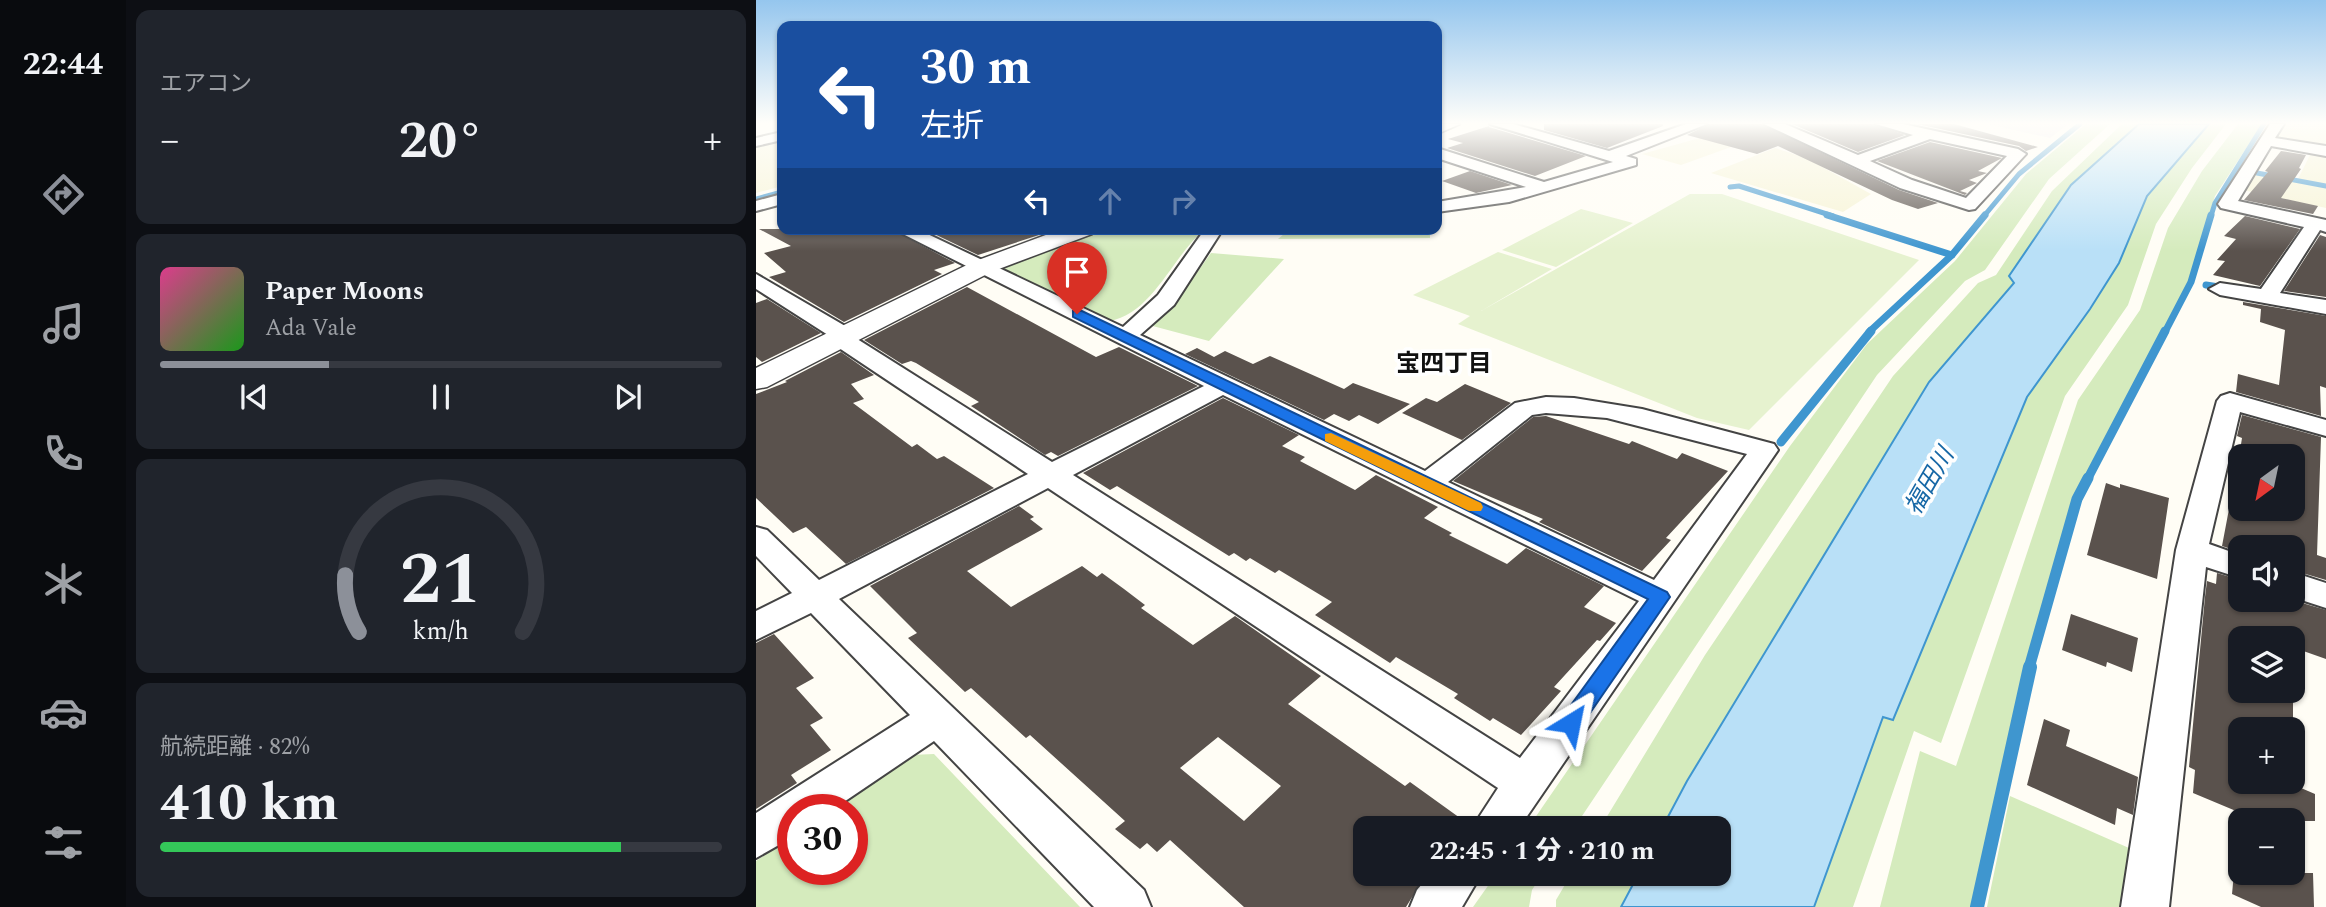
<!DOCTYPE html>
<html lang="ja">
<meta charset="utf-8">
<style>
:root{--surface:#171b24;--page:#20242c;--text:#f1f3f6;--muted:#9ea1a6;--line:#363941;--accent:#8c9099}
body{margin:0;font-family:Spectral,"Noto Sans JP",serif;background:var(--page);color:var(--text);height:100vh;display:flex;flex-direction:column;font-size:26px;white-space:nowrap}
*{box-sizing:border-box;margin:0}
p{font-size:23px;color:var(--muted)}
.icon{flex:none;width:38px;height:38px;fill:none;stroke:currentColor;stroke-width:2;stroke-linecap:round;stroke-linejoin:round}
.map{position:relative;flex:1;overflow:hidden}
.details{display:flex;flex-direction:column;gap:10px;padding:10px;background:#0d0f14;width:630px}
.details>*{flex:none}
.guide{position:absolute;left:21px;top:21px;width:665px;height:214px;border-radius:14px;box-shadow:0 2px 5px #0004;background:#1a4fa0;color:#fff;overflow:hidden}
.needle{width:46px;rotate:213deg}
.fabs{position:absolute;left:1472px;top:444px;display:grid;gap:14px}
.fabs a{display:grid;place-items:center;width:77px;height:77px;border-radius:14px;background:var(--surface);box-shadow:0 2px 5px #0004;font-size:35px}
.speed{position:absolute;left:21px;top:794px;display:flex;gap:14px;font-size:35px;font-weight:700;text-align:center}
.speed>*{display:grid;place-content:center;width:91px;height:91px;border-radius:50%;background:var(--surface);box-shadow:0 2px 5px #0004;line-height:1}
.speed .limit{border:10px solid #d22;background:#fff;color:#111}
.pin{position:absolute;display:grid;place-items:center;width:60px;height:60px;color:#fff;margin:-72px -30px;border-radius:50% 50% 50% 0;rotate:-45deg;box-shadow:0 0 7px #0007}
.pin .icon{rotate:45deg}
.me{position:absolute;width:77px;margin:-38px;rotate:35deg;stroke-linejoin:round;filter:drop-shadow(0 0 5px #0008)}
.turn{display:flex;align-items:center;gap:24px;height:147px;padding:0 28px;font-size:32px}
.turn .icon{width:91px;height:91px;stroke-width:2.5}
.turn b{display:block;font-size:49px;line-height:60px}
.lanes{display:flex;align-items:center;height:66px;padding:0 28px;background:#0003;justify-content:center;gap:35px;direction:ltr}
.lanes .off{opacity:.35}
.big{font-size:52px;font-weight:700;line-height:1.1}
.details .card{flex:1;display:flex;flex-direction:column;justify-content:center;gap:10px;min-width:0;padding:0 24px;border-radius:14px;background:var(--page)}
.details .dial{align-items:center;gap:0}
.dial svg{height:182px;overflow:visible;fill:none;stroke:var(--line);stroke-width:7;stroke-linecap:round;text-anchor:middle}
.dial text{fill:var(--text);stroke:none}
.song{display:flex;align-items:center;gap:21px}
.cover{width:84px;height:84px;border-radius:10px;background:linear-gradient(135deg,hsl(330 70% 55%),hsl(120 70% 35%))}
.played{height:7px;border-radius:4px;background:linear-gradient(90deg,var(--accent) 30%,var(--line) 30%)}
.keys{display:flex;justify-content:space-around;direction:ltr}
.heat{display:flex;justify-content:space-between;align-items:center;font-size:38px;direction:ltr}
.charge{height:10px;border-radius:5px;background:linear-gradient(90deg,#34c759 82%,var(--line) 0)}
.trip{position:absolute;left:597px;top:816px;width:378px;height:70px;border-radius:14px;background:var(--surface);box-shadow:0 2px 5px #0004;font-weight:700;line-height:70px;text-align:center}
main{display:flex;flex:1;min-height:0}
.dock{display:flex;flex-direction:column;width:126px;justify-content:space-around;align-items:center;background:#090b0e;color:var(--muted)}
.dock .icon{width:49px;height:49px}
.dock .on{color:var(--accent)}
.dock b{font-size:32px;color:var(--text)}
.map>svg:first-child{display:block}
.industrial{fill:#eee6ef}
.farmland{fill:#f6f3d4}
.green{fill:#d5ebbd}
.pitch{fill:#e6f2cf}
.water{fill:#b9e0f7;stroke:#3f96cf;stroke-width:2}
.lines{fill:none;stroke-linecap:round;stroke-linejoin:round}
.stream-far4{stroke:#3f96cf;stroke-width:5}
.stream-far3{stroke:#3f96cf;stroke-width:7}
.stream-far2{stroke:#3f96cf;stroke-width:9}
.stream-far1{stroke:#3f96cf;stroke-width:11}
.stream{stroke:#3f96cf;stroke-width:14}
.building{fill:#5a524d;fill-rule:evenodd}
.minor-casing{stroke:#444;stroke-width:4}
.tertiary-casing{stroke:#444;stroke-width:3}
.minor{fill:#fff;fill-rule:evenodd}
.tertiary{fill:#fff;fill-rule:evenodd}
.route{fill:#1a73e8;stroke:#114b97;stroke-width:2}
.slow{fill:#f59e0b}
.labels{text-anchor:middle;stroke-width:7;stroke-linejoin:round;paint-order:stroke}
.neighbourhood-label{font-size:24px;font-weight:bold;fill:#111;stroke:#fff}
.water-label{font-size:24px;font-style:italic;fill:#1768a6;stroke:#fff}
</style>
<main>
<nav class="dock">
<b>22:44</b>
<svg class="icon on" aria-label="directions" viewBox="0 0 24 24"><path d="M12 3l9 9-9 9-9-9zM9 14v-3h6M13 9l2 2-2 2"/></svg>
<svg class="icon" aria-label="music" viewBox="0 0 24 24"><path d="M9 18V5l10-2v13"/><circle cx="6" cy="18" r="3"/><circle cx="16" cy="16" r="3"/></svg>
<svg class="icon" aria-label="phone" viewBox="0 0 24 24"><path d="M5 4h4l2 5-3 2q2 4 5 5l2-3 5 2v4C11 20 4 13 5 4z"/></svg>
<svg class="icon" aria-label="climate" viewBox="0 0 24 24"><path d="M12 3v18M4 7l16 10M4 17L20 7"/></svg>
<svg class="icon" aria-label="car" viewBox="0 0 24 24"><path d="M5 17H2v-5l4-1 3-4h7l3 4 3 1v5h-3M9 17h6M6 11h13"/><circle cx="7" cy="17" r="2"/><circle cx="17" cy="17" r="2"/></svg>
<svg class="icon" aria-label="filters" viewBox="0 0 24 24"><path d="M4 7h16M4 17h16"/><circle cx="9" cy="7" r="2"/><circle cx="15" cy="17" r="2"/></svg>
</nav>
<section class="details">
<div class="card"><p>エアコン</p>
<div class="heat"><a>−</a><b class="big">20°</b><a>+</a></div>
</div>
<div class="card">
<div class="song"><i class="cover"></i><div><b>Paper Moons</b><p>Ada Vale</p></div></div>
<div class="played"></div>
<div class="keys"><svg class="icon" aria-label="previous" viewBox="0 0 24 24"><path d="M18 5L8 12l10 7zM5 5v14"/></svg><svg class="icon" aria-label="pause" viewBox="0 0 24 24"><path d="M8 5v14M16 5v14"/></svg><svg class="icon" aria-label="next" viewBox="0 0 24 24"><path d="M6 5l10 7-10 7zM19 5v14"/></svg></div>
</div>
<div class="card dial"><svg viewBox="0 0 100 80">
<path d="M14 69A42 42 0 1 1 86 69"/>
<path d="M14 69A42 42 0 0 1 8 44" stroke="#8c9099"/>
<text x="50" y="56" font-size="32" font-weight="700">21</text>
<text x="50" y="72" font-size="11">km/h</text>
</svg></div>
<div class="card"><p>航続距離 · 82%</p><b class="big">410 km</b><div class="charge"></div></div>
</section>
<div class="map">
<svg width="1570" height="907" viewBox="0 0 1570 907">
<rect width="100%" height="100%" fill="#fffdf5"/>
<!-- industrial -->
<polygon class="industrial" points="1232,124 1312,124 1294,138"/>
<!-- farmland -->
<g class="farmland">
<polygon points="1527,124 1570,124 1570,150 1516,141"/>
<polygon points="951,136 989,142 925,165 886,154"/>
<polygon points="26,140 26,186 0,193 0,146"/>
<polygon points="1019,148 1050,158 1115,194 1087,212 955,173"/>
<polygon points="1556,151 1570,154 1570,184 1542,179"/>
<polygon points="1496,174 1570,188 1570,208 1487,190"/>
</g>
<!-- green -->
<g class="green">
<polygon points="1330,124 1354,124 1293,179 1229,270 1209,281 1121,375 818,828 772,828 1034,446 1111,344 1199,261 1270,174"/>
<polygon points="1366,124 1383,124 1315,185 1258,283 1173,382 931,781 906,828 844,828 949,655 1137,376 1222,283 1240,275 1296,191"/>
<polygon points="1453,124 1470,124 1436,168 1400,224 1372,305 1309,396 1185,743 1158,731 1097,907 1058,907 1127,716 1137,719 1271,397 1334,309 1363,263 1391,196"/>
<polygon points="1482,124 1506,124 1459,196 1432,284 1317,498 1269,670 1215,907 1124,907 1164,751 1200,766 1322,400 1384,310 1412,228 1446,171"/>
<path d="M351,229H449C416,256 397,314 353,321L244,269Z"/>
<polygon points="534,229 674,229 674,238 522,239"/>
<polygon points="455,253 528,259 453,341 393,325 414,310"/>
<polygon points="178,754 324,907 0,907 0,861 37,836 37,870 96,870 96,810 74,810 155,755"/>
<polygon points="1254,796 1373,848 1367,907 1231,907"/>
<polygon points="741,873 787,873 776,890 773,907 717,907"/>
<polygon points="816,873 883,873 865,907 800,907 800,900"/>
</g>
<!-- pitch -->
<g class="pitch">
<polygon points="934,194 966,194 1163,260 993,430 941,418 702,324 714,316 657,295 742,252 796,269 725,311"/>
<polygon points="825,209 877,223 800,267 746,250"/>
</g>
<!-- water -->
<polygon class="water" points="1383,124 1453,124 1391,196 1363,263 1334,309 1271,397 1137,720 1127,717 1058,907 865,907 883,873 962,873 962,828 906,828 931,781 1173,382 1258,283 1253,276 1315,185"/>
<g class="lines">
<!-- stream-far4 -->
<g class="stream-far4">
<polyline points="1501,173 1570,186"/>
<polyline points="974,187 983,186 1077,216"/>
<polyline points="0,199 26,192"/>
<polyline points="1228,216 1263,174 1324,124"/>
<polyline points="1455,216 1459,203 1508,124"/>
</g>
<!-- stream-far3 -->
<g class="stream-far3">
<polyline points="1071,215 1196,255"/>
<polyline points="1450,285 1469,288"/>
<polyline points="1113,332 1196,255 1229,215"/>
<polyline points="1409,332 1435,282 1455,215"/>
</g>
<!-- stream-far2 -->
<g class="stream-far2">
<polyline points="1025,442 1115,331"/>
<polyline points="1331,480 1409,331"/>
</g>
<!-- stream-far1 -->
<polyline class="stream-far1" points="1273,668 1321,499 1332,478"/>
<!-- stream -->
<polyline class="stream" points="1221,907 1274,667"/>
</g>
<!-- building -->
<g class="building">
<polygon points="788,124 907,124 907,126 851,148 788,130"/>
<polygon points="953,124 1006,124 1143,190 1182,203 1162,209 1136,200 1022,146 1001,154 931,135"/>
<polygon points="1036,124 1118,124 1149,135 1102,152"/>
<polygon points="1161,124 1198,124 1282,147 1270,151 1263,146"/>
<polygon points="733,126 733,127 830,156 779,176 691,148 707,143 692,139"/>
<polygon points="1174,142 1246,158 1222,171 1231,173 1213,180 1221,183 1204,191 1211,193 1209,195 1121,161"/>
<polygon points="1525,151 1550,155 1543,168 1545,169 1525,198 1562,206 1557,214 1488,200 1512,172 1509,171"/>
<polygon points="714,171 756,185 720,193 686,181"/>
<polygon points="1489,216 1544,229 1504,286 1457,275 1469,261 1461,260 1480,239 1468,236"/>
<polygon points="3,229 135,229 199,263 178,270 186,274 88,322 13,277 30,272 8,253 35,246"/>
<polygon points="168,229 285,229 286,234 222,255"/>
<polygon points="1564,235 1570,237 1570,297 1528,291"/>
<polygon points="211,287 340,357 363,347 442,386 302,456 295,452 289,455 215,406 223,402 160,363 155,361 146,364 108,340"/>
<polygon points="11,299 65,333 6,362 0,357 0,303"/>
<polygon points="1487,302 1570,316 1570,388 1564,386 1565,416 1480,392 1482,374 1523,385 1529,330 1504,322 1505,309 1487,305"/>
<polygon points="441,348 458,357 469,351 497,364 514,356 588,389 597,383 654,404 622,424 603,415 593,421 578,414 568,420 429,354"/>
<polygon points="85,352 118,375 95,384 108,399 97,403 156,447 161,444 181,459 188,456 238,488 90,564 50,527 37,533 0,498 0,394 31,382 29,381"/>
<polygon points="709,384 755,403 706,440 646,413 670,398 681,402"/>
<polygon points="467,398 543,435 526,446 549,457 544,461 599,490 620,475 682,507 668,518 696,533 693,535 751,564 770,548 848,586 828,607 860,623 844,641 841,640 798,687 805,691 765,735 737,718 734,721 698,698 702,694 640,657 634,663 559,615 576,602 523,570 519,573 494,558 490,561 478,553 473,556 361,486 354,490 327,473"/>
<polygon points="1486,415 1565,437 1561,555 1570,558 1570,580 1536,570 1536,548 1484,548 1484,552 1466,546 1473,509 1536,509 1536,457 1483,457 1486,438 1481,436"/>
<polygon points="790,416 873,444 876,441 921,459 926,453 972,471 910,538 915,540 886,571 783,522 787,519 697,481 777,417"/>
<polygon points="1350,483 1364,488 1364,484 1413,498 1401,579 1331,555"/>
<path d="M263,506L278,517L274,519L287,529L211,571L255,607L326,566L341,577L346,573L368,589L389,605L385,608L437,645L479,616L565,676L532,704L649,786L654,782L704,818L695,828H609V873H671L650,907H488L414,840L401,852L391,843L384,849L359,829L369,821L274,735L270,738L215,688L209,692L152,638L161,633L114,586ZM462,737L525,786L488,821L424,768Z"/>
<polygon points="1461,573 1484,580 1484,600 1536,600 1570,610 1570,659 1536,647 1536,639 1484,639 1484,691 1537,691 1537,730 1484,730 1484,782 1531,782 1559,794 1559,821 1479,821 1480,811 1437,793 1439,770 1433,767 1449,597 1451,581 1460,584"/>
<polygon points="1315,614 1382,638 1376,672 1351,662 1350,667 1306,650"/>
<polygon points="18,634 58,678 40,688 67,718 54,725 75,750 35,775 41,783 0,809 0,643"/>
<polygon points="1288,719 1314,730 1310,746 1382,777 1377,815 1361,808 1359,825 1271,785"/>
<polygon points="1478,873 1557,873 1558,907 1505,907 1476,894"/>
</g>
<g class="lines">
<!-- minor casing -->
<g class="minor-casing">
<g id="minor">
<polygon points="734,124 757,124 853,151 930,124 951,124 870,156 880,159 880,165 753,202 681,212 681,202 770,187 681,158 681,148 788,182 857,162"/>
<path d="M1008,124H1029L1102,155L1157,135L1120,124H1147L1262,149L1270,154L1219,209L1213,210L1144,188ZM1174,139L1251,156L1210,198L1156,180L1114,161Z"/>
<polygon points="1514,124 1528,124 1519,138 1570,146 1570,156 1515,146 1482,201 1570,220 1570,232 1564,230 1524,293 1570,300 1570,314 1464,295 1453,289 1464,283 1505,289 1548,227 1465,208 1462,204"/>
<polygon points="26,132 26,140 0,146 0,138"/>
<polygon points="26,194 26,204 0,211 0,201"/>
<path d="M137,229H161L367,327L402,295L449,229H467L418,305L384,335L669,471L759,403L790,397L818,398L886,409L1018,444L1022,450L763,828H716L742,788L292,488L83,599L388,890L395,907H338L178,741L76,810H37V837L0,858V813L154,715L55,613L0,640V611L36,593L0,556V527L11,530L63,580L272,474L74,342L72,335L0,289V274L96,330L98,337L296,462L448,386ZM467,395L883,601L764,758L317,475ZM790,413L851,418L991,454L898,580L692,482L776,415Z"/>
<polygon points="1474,393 1570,420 1570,436 1484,412 1453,544 1484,555 1484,578 1450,567 1413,907 1365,907 1420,550 1461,401 1465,396"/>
<polygon points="1536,572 1570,583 1570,608 1536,597"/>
<polygon points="675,873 726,873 706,907 654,907 661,890"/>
</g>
</g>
<!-- tertiary casing -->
<g class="tertiary-casing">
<g id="tertiary">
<polygon points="681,124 704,124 681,134"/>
<polygon points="306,229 339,229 336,234 235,272 11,387 0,389 0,368 217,262"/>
</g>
</g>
<!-- minor -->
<use href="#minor" class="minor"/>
<!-- tertiary -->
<use href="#tertiary" class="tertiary"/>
</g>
<!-- sky -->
<linearGradient id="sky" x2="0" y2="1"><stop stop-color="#95c6ee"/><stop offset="0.49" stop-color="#fffefa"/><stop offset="1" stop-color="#fffefa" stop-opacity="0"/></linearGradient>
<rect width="1570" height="251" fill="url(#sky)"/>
<!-- route -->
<polygon class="route" points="317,311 326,311 911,592 914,597 823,729 815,732 807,729 804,723 807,716 892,599 317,317"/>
<!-- slow -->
<polygon class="slow" points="575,433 725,503 727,507 725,511 713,511 569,441 569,434"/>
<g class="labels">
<!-- neighbourhood labels -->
<g class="neighbourhood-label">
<text x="688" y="371">宝四丁目</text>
</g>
<!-- water labels -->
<g class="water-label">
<text transform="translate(1173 481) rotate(-60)" y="8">福田川</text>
</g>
</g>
</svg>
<div class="fabs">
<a><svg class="needle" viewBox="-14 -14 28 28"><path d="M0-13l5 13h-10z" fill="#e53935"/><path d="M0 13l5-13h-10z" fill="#9ea1a6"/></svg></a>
<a><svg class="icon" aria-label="sound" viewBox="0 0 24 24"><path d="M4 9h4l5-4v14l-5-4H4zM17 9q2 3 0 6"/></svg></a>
<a><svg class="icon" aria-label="layers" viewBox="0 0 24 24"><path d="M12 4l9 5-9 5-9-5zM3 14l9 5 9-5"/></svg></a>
<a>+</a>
<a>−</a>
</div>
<div class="speed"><div class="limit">30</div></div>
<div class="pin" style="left:321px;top:314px;background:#d93025"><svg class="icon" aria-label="arrive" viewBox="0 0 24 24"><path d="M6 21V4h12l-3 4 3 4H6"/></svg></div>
<svg class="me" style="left:815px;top:723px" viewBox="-20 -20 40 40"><path d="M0-17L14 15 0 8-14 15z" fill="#1a73e8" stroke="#fff" stroke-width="4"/></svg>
<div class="trip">22:45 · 1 分 · 210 m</div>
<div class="guide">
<div class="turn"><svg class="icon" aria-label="left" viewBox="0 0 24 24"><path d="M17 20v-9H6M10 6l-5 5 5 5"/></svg><div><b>30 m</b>左折</div></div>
<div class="lanes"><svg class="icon" aria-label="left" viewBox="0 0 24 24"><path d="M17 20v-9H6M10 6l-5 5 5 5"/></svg><svg class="icon off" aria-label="ahead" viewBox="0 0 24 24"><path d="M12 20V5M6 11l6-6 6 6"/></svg><svg class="icon off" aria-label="right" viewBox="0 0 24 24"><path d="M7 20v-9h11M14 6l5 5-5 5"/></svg></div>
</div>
</div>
</main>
